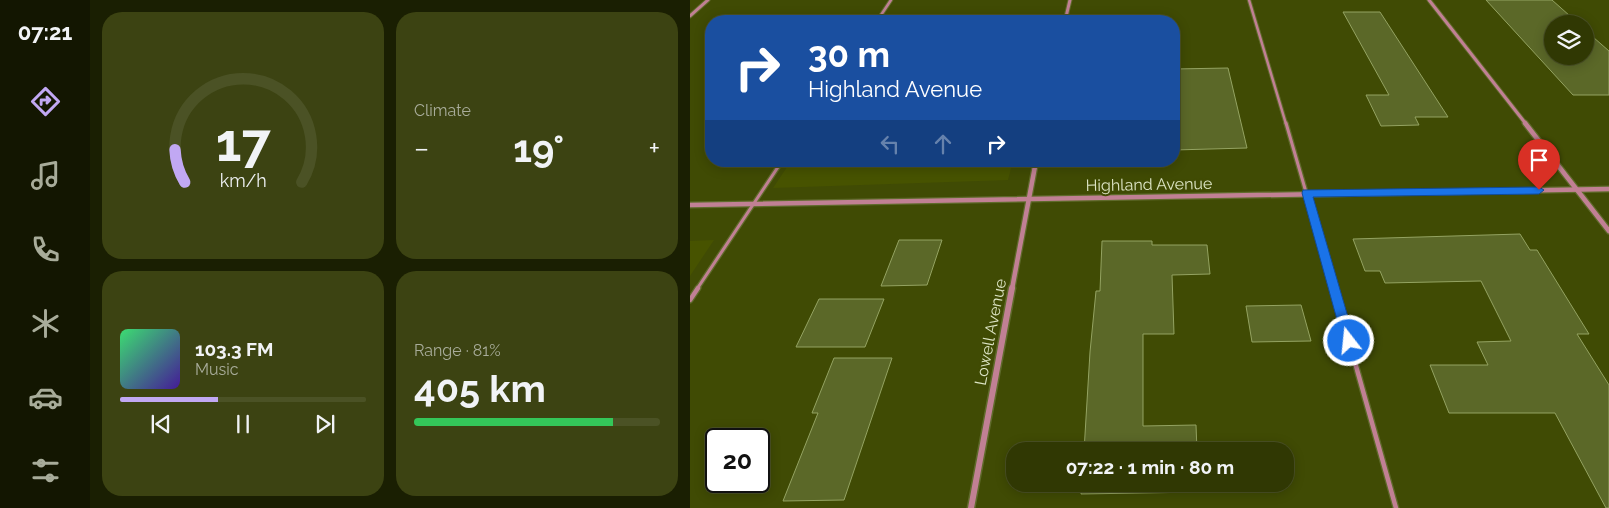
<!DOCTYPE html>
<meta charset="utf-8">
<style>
:root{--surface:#303803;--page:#3c4312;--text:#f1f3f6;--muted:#a8ac9a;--line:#4b5225;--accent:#c1a8f3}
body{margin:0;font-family:Raleway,sans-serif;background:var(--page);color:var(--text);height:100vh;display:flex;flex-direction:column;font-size:19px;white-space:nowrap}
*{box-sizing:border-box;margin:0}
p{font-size:16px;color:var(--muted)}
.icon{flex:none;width:28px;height:28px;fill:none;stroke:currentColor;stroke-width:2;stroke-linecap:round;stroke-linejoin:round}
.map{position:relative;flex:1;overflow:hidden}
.panel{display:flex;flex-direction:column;gap:12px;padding:12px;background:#1a1f02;width:600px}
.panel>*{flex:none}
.top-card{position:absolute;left:15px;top:15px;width:475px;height:152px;border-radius:20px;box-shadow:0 2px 12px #0003,0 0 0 1px var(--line);background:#1a4fa0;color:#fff;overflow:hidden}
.fabs{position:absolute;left:854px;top:15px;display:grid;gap:10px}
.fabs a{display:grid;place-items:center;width:50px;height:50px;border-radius:50%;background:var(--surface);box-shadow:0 2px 12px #0003,0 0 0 1px var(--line);font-size:25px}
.speed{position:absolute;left:15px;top:428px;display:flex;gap:10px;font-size:25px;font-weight:700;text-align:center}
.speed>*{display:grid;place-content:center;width:65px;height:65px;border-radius:50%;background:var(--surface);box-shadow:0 2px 12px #0003,0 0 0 1px var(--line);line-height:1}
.speed .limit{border:2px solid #111;border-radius:8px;background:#fff;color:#111}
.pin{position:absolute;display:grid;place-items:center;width:42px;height:42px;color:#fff;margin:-51px -21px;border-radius:50% 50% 50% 0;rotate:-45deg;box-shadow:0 0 5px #0007}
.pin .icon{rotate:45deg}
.me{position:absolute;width:55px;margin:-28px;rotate:344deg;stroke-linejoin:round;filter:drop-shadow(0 0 4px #0008)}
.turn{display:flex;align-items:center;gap:18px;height:105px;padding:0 20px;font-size:22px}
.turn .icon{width:65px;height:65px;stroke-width:2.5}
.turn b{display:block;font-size:35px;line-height:42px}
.lanes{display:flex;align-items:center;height:48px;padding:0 20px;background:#0003;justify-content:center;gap:25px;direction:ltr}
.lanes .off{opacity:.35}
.big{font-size:38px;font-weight:700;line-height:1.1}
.panel .widget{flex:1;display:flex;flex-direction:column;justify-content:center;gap:8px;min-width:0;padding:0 18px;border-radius:20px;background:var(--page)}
.panel .dial{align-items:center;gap:0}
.dial svg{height:130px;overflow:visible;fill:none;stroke:var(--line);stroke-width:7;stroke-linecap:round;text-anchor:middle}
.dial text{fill:var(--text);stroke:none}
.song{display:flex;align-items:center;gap:15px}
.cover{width:60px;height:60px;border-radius:8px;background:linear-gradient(135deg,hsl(140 70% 55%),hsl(260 70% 35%))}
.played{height:5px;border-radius:2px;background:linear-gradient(90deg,var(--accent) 40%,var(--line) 40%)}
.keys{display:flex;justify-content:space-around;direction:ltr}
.heat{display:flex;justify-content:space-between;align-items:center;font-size:28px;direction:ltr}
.charge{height:8px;border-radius:4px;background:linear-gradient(90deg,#34c759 81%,var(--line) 0)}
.panel .tiles{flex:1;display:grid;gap:12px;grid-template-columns:repeat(2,1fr)}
.trip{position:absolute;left:316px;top:442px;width:288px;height:50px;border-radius:20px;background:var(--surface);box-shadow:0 2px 12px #0003,0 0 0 1px var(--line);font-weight:700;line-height:50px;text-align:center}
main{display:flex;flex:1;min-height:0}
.tabs{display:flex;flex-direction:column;width:90px;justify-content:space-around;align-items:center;background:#131601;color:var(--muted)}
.tabs .icon{width:35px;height:35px}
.tabs .selected{color:var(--accent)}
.tabs b{font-size:22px;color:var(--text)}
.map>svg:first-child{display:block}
.built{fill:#475300}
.building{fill:#5b6828;stroke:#94a362}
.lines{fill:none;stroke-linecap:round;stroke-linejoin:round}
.lane-far2-casing{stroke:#5f6a2b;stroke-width:4.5}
.lane-far1-casing{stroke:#5f6a2b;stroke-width:5.5}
.lane-casing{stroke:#5f6a2b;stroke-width:7}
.street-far2-casing{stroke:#5f6a2b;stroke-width:5}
.street-far1-casing{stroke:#5f6a2b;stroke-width:7}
.street-casing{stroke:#5f6a2b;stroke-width:9}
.lane-far2{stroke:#c18094;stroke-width:2.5}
.lane-far1{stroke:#c18094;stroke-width:3}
.lane{stroke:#c18094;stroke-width:4.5}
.street-far2{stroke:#c18094;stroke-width:3}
.street-far1{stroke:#c18094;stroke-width:4.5}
.street{stroke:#c18094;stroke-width:6}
.route{fill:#1a73e8;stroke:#114b97}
.labels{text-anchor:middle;stroke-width:4;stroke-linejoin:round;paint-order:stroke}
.street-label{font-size:16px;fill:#dde5c5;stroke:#404b04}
</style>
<main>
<nav class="tabs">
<b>07:21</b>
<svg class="icon selected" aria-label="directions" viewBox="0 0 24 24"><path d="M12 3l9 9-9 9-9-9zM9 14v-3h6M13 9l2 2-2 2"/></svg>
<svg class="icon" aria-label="music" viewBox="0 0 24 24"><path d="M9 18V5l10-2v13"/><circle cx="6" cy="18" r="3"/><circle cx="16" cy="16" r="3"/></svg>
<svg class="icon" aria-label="phone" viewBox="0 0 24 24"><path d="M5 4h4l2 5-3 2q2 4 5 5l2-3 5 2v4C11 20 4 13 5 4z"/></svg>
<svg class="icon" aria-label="climate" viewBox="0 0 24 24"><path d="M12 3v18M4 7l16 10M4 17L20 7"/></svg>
<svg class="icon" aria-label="car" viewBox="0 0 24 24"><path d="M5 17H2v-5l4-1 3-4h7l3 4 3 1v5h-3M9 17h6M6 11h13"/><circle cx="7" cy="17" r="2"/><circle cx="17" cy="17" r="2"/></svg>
<svg class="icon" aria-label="filters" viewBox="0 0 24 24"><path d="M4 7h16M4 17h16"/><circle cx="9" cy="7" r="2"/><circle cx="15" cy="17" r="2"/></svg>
</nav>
<section class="panel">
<div class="tiles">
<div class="widget dial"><svg viewBox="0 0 100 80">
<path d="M14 69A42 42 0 1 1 86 69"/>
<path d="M14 69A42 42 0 0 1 8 49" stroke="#c1a8f3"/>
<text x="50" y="56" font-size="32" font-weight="700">17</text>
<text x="50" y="72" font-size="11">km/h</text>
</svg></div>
<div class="widget"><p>Climate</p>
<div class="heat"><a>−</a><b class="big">19°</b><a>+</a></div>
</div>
<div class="widget">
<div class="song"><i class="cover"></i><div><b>103.3 FM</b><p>Music</p></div></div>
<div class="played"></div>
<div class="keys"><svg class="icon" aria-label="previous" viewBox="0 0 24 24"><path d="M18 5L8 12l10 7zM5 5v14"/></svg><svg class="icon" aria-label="pause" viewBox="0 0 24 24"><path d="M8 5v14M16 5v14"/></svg><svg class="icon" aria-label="next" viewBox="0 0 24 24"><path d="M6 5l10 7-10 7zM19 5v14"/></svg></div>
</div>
<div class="widget"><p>Range · 81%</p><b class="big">405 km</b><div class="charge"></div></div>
</div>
</section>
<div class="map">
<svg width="919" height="508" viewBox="0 0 919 508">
<rect width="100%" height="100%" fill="#404b04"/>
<!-- built -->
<g class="built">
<polygon points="101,161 323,161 318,180 83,188"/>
<polygon points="24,240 0,276 0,241"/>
</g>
<!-- building -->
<g class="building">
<polygon points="796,0 862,0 889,24 862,24 862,56 895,56 895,30 919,51 919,95 883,95"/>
<polygon points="653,12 690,12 758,117 725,117 729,125 691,126 676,95 699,95"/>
<polygon points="538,68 557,148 484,150 484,69"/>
<polygon points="830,234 840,250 847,250 899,334 887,334 919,385 919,508 916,508 865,413 759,413 740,365 798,365 787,342 821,341 791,281 695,283 690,271 675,271 663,239"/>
<polygon points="209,240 252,240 237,285 191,286"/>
<polygon points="412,241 462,241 462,245 517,245 520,274 482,275 484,334 453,334 453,426 506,425 507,451 394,451 400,352 406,291 410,291"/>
<polygon points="129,299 194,299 175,347 106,347"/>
<polygon points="611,305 621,341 562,342 556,306"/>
<polygon points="144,358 202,358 154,500 93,501 128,413 122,413"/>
<polygon points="392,484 510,484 510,492 391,494"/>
</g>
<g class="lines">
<!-- lane-far2 casing -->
<g class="lane-far2-casing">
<g id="lane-far2">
<polyline points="559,0 596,124"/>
<polyline points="187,21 201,0"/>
</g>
</g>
<!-- lane-far1 casing -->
<g class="lane-far1-casing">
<g id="lane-far1">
<polyline points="596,123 644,289"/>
<polyline points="7,289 92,161"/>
</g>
</g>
<!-- lane casing -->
<g class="lane-casing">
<g id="lane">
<polyline points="644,288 706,508"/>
<polyline points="0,300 8,288"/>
</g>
</g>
<!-- street-far2 casing -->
<g class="street-far2-casing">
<g id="street-far2">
<polyline points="739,0 836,124"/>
<polyline points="0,16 18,0"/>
<polyline points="375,21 380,0"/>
</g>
</g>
<!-- street-far1 casing -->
<g class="street-far1-casing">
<g id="street-far1">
<polyline points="835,123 919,231"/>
<polyline points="0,205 919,189"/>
<polyline points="322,289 346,161"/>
</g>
</g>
<!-- street casing -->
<g class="street-casing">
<polyline id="street" points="281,508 322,288"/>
</g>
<!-- lane-far2 -->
<use href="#lane-far2" class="lane-far2"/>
<!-- lane-far1 -->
<use href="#lane-far1" class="lane-far1"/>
<!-- lane -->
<use href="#lane" class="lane"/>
<!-- street-far2 -->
<use href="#street-far2" class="street-far2"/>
<!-- street-far1 -->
<use href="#street-far1" class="street-far1"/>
<!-- street -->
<use href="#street" class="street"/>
</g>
<!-- route -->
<polygon class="route" points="849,187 854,190 849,194 623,197 665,341 663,345 659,347 654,345 612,193 613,190"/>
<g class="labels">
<!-- street labels -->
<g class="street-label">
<text transform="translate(459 184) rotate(-1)" y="6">Highland Avenue</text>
<text transform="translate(300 332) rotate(-79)" y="6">Lowell Avenue</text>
</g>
</g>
</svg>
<div class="fabs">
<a><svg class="icon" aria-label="layers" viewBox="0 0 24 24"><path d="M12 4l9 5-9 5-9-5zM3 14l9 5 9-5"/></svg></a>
</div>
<div class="speed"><div class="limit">20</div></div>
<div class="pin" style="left:849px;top:190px;background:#d93025"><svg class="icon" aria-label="arrive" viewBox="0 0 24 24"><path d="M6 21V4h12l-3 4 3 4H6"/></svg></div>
<svg class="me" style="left:659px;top:341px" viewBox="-20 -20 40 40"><circle r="17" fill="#1a73e8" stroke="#fff" stroke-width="3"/><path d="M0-11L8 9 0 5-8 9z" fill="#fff"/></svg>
<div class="trip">07:22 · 1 min · 80 m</div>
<div class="top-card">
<div class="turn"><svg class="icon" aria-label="right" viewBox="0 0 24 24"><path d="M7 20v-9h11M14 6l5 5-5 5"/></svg><div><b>30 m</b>Highland Avenue</div></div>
<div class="lanes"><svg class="icon off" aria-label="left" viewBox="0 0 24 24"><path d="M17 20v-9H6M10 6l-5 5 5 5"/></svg><svg class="icon off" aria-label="ahead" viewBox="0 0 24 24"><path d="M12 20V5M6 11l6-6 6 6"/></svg><svg class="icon" aria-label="right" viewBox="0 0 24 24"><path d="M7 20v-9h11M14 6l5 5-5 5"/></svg></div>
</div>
</div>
</main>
